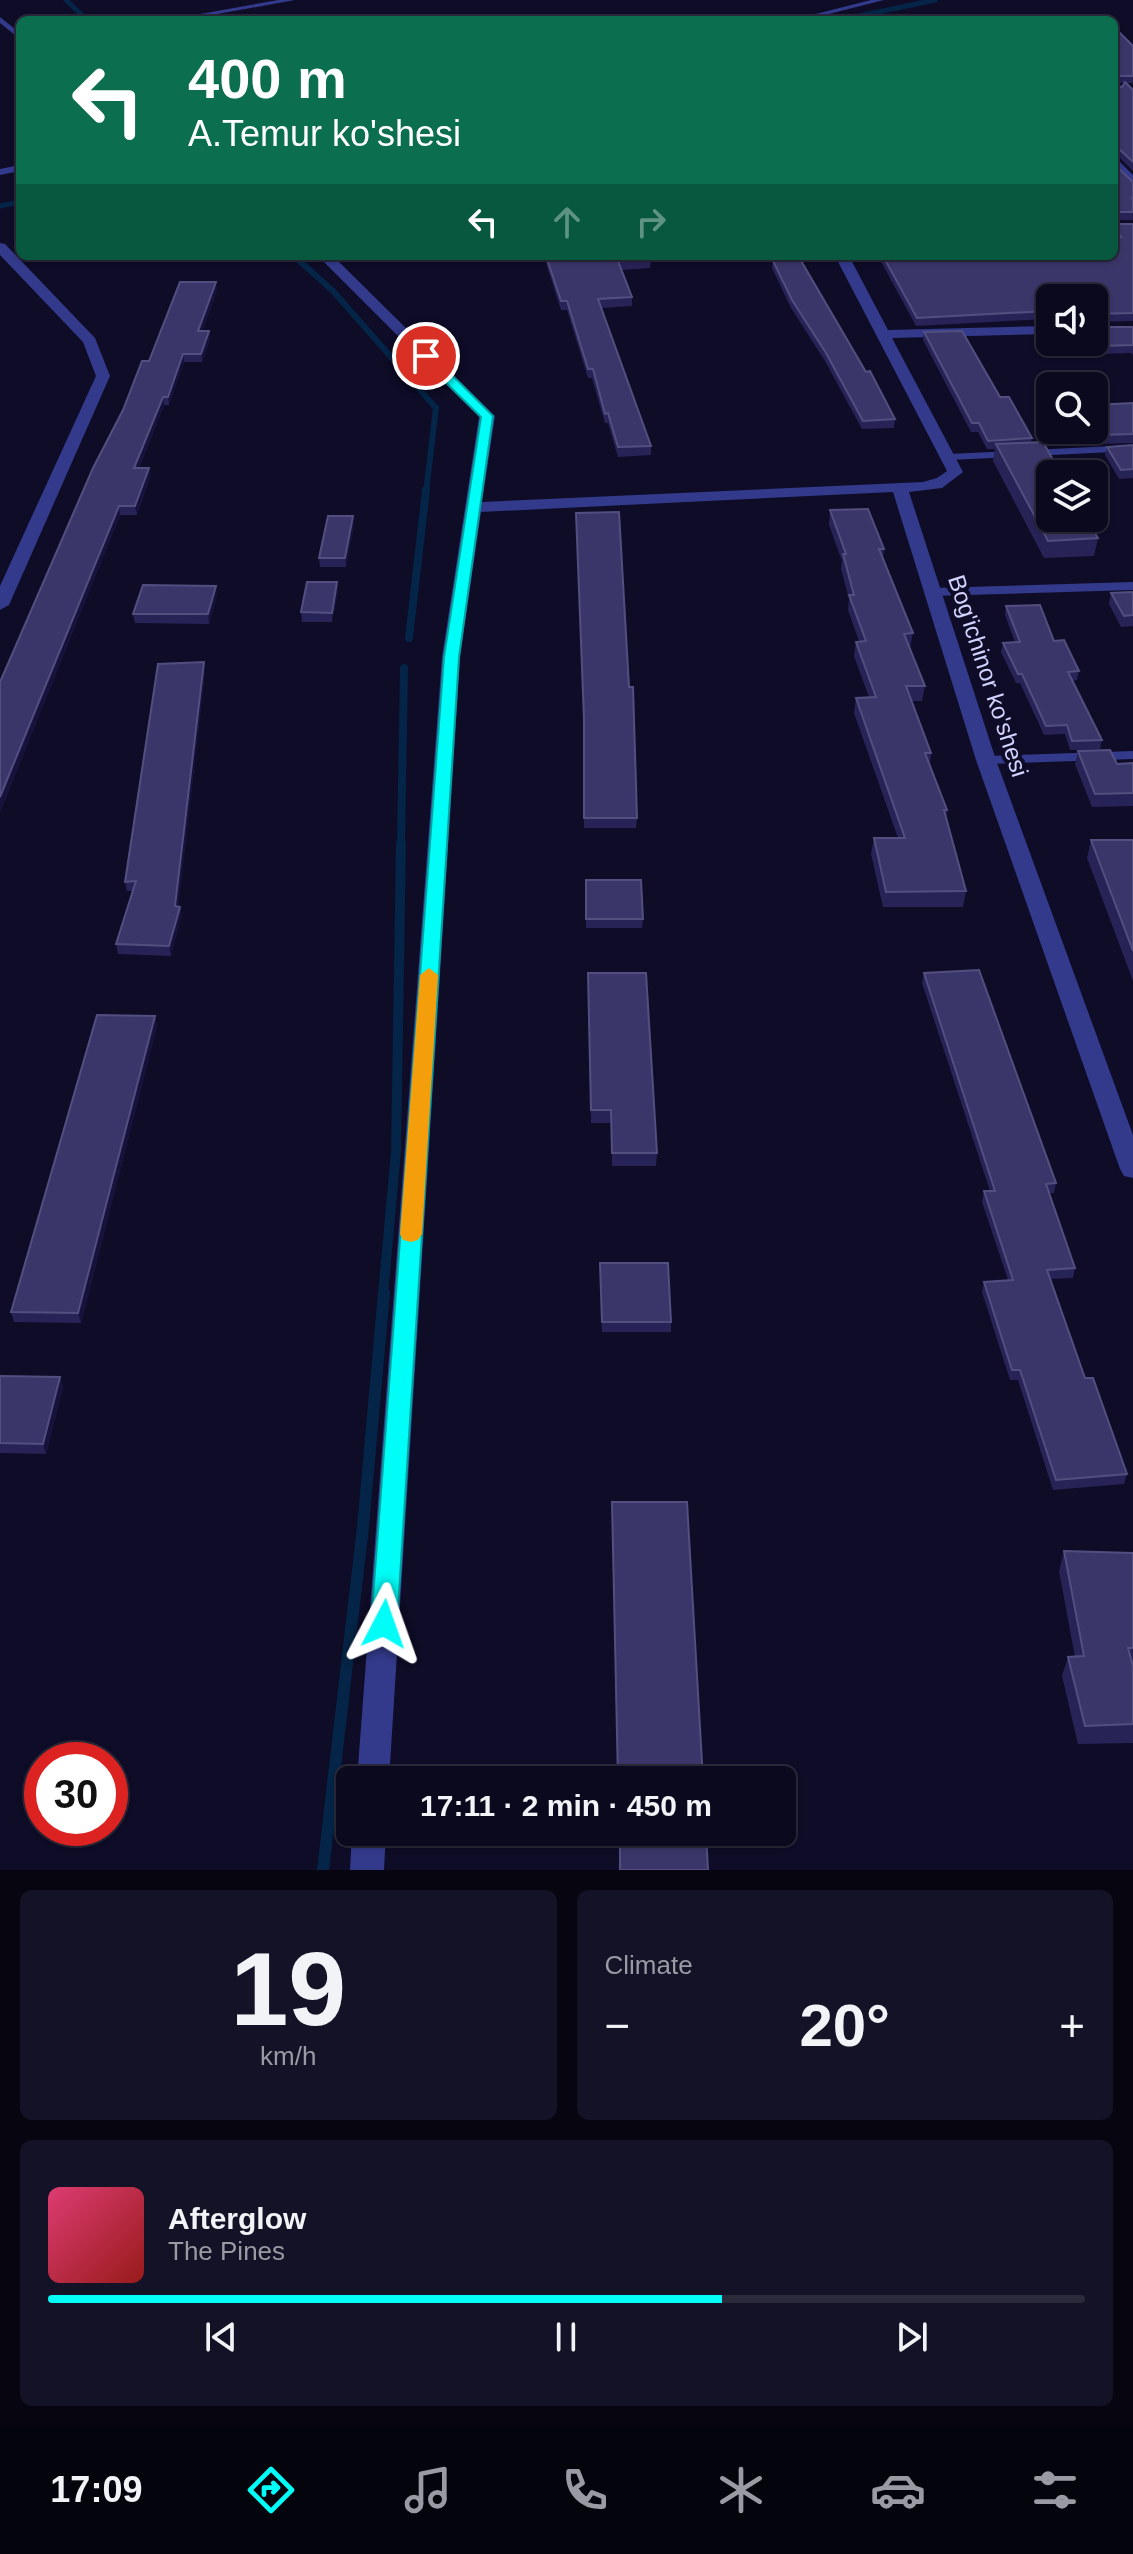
<!DOCTYPE html>
<meta charset="utf-8">
<style>
:root{--surface:#0a091d;--page:#131226;--text:#f1f3f6;--muted:#999aa4;--line:#2a2a3b;--accent:#00fdf8}
body{margin:0;font-family:Helvetica,sans-serif;background:var(--page);color:var(--text);height:100vh;display:flex;flex-direction:column;font-size:30px;white-space:nowrap}
*{box-sizing:border-box;margin:0}
p{font-size:26px;color:var(--muted)}
.icon{flex:none;width:44px;height:44px;fill:none;stroke:currentColor;stroke-width:2;stroke-linecap:round;stroke-linejoin:round}
.map{position:relative;height:1870px;overflow:hidden}
.panel{display:flex;flex-direction:column;gap:20px;padding:20px;background:#060510;flex:1}
.panel>*{flex:none}
.banner{position:absolute;left:16px;top:16px;width:1102px;height:244px;border-radius:12px;box-shadow:0 2px 6px #0004,0 0 0 2px var(--line);background:#0b6e4f;color:#fff;overflow:hidden}
.tools{position:absolute;left:1036px;top:284px;display:grid;gap:16px}
.tools a{display:grid;place-items:center;width:72px;height:72px;border-radius:12px;background:var(--surface);box-shadow:0 2px 6px #0004,0 0 0 2px var(--line);font-size:40px}
.speed{position:absolute;left:24px;top:1742px;display:flex;gap:16px;font-size:40px;font-weight:700;text-align:center}
.speed>*{display:grid;place-content:center;width:104px;height:104px;border-radius:50%;background:var(--surface);box-shadow:0 2px 6px #0004,0 0 0 2px var(--line);line-height:1}
.speed .limit{border:12px solid #d22;background:#fff;color:#111}
.pin{position:absolute;display:grid;place-items:center;width:68px;height:68px;color:#fff;margin:-34px;border:4px solid #fff;border-radius:50%;box-shadow:0 2px 8px #0007}
.me{position:absolute;width:88px;margin:-44px;rotate:4deg;stroke-linejoin:round;filter:drop-shadow(0 0 6px #0008)}
.turn{display:flex;align-items:center;gap:28px;height:168px;padding:0 40px;font-size:36px}
.turn .icon{width:104px;height:104px;stroke-width:2.5}
.turn b{display:block;font-size:56px;line-height:68px}
.lanes{display:flex;align-items:center;height:76px;padding:0 40px;background:#0003;justify-content:center;gap:40px;direction:ltr}
.lanes .off{opacity:.35}
.big{font-size:60px;font-weight:700;line-height:1.1}
.panel .card{flex:1;display:flex;flex-direction:column;justify-content:center;gap:12px;min-width:0;padding:0 28px;border-radius:12px;background:var(--page)}
.panel .dial{align-items:center;gap:0}
.dial b{font-size:104px;line-height:1}
.song{display:flex;align-items:center;gap:24px}
.cover{width:96px;height:96px;border-radius:12px;background:linear-gradient(135deg,hsl(340 70% 55%),hsl(0 70% 35%))}
.played{height:8px;border-radius:4px;background:linear-gradient(90deg,var(--accent) 65%,var(--line) 65%)}
.keys{display:flex;justify-content:space-around;direction:ltr}
.heat{display:flex;justify-content:space-between;align-items:center;font-size:44px;direction:ltr}
.panel .tiles{flex:1;display:grid;gap:20px;grid-template-columns:1fr 1fr}
.card:last-child{grid-column:span 2}
.trip{position:absolute;left:336px;top:1766px;width:460px;height:80px;border-radius:12px;background:var(--surface);box-shadow:0 2px 6px #0004,0 0 0 2px var(--line);font-weight:700;line-height:80px;text-align:center}
.menu{display:flex;height:128px;justify-content:space-around;align-items:center;background:#04040c;color:var(--muted)}
.menu .icon{width:56px;height:56px}
.menu .on{color:var(--accent)}
.menu b{font-size:36px;color:var(--text)}
.map>svg:first-child{display:block}
.lines{fill:none;stroke-linecap:round;stroke-linejoin:round}
.stream-far4{stroke:#042548;stroke-width:5}
.stream-far3{stroke:#042548;stroke-width:6}
.stream-far2{stroke:#042548;stroke-width:8}
.stream-far1{stroke:#042548;stroke-width:10}
.stream{stroke:#042548;stroke-width:12}
.service{fill:#333a8b;fill-rule:evenodd}
.minor{fill:#333a8b;fill-rule:evenodd}
.wall{fill:#282357}
.shaded-wall{fill:#16123c}
.building{fill:#3a3669;stroke:#524f80;stroke-width:2}
.route{fill:#00fdf8;stroke:#00a4a1;stroke-width:2}
.slow{fill:#f59e0b}
.labels{text-anchor:middle;stroke-width:8;stroke-linejoin:round;paint-order:stroke}
.street-label{font-size:24px;fill:#d2d3ff;stroke:#0e0c27}
</style>
<div class="map">
<svg width="1133" height="1870" viewBox="0 0 1133 1870">
<rect width="100%" height="100%" fill="#0e0c27"/>
<g class="lines">
<!-- stream-far4 -->
<g class="stream-far4">
<polyline points="66,0 87,20"/>
<polyline points="840,20 935,0"/>
<polyline points="0,206 20,202"/>
</g>
<!-- stream-far3 -->
<polyline class="stream-far3" points="294,256 333,291 436,408 426,492"/>
<!-- stream-far2 -->
<g class="stream-far2">
<polyline points="409,638 426,490"/>
<polyline points="401,845 404,668"/>
</g>
<!-- stream-far1 -->
<polyline class="stream-far1" points="383,1295 396,1151 401,843"/>
<!-- stream -->
<polyline class="stream" points="323,1870 363,1527 384,1293"/>
<!-- service -->
<g class="service">
<polygon points="278,0 295,0 184,20 167,20"/>
<polygon points="871,0 884,0 805,20 792,20"/>
<polygon points="0,17 20,33 20,39 0,23"/>
<polygon points="20,165 20,171 0,175 0,169"/>
<polygon points="1133,445 1133,451 949,460 943,457 949,454"/>
<polygon points="1133,582 1133,590 933,596 927,592 933,588"/>
<polygon points="1133,751 1133,759 986,764 979,760 986,756"/>
</g>
<!-- minor -->
<g class="minor">
<polygon points="1114,156 1133,175 1133,187 1114,168"/>
<polygon points="0,243 5,244 95,338 110,376 9,605 0,610 0,586 96,376 83,342 0,255"/>
<polygon points="318,256 333,256 495,416 482,502 923,482 937,478 947,471 835,256 849,256 888,330 1050,326 1050,334 892,338 963,472 942,488 909,492 996,760 1133,1135 1133,1178 1124,1176 1120,1169 976,760 893,492 481,512 460,657 389,1780 357,1780 442,657 479,417"/>
<polygon points="352,1832 386,1832 384,1870 350,1870"/>
</g>
</g>
<!-- wall -->
<g class="wall">
<polygon points="1114,32 1133,46 1133,83 1127,83 1133,90 1133,171 1116,154 1114,154 1114,85 1122,87 1124,83 1120,83 1114,80"/>
<polygon points="1114,164 1133,182 1133,220 1114,220"/>
<polygon points="1114,224 1133,224 1133,321 1094,322 1094,298 1050,298 1050,325 1046,319 916,326 878,256 1114,256"/>
<polygon points="546,256 651,259 650,268 621,270 632,297 632,306 601,308 651,446 651,455 618,457 608,423 605,423 592,378 588,378 567,310 561,310 546,263"/>
<polygon points="773,261 895,419 894,428 862,429 825,361 791,308 772,268"/>
<polygon points="217,290 202,331 209,331 210,339 202,362 184,362 169,405 164,405 139,468 149,468 150,477 137,515 120,515 0,812 0,682 149,361"/>
<polygon points="1133,327 1133,355 1131,353 1070,355 1061,342 1094,342"/>
<polygon points="924,332 1000,397 1032,438 1031,442 1098,538 1094,556 1044,558 993,461 995,449 987,449 978,432 971,432 923,340"/>
<polygon points="1133,403 1133,443 1098,444 1090,430 1094,430 1094,405"/>
<polygon points="1133,445 1133,478 1119,479 1105,455 1107,447"/>
<polygon points="830,510 884,549 883,560 913,633 910,648 925,686 922,701 911,701 931,753 930,765 947,810 946,818 966,891 963,907 883,907 871,854 874,838 898,838 854,713 856,698 869,697 854,656 856,642 859,641 848,610 849,599 841,569 842,561 829,525"/>
<polygon points="353,516 354,525 346,567 320,567 319,558"/>
<polygon points="337,582 338,591 332,622 302,622 301,612"/>
<polygon points="1133,592 1133,626 1121,627 1109,604 1111,593"/>
<polygon points="217,595 209,624 135,623 133,614"/>
<polygon points="1006,606 1054,641 1079,671 1077,680 1072,681 1102,740 1100,749 1070,750 1065,734 1044,735 1020,683 1016,683 1001,652 1003,643 1015,642 1005,615"/>
<polygon points="204,662 205,672 178,907 180,907 181,916 171,956 118,954 116,944 132,891 127,891 125,882"/>
<polygon points="584,729 637,818 636,828 584,828"/>
<polygon points="1078,751 1117,764 1133,763 1133,806 1092,807 1075,764"/>
<polygon points="1091,840 1133,840 1133,981 1087,858"/>
<polygon points="586,880 643,919 642,928 586,928"/>
<polygon points="924,973 1056,1183 1054,1193 1049,1193 1075,1268 1073,1278 1050,1279 1085,1378 1127,1474 1124,1484 1053,1490 1018,1380 1010,1380 982,1292 984,1282 1008,1280 982,1202 984,1191 990,1191 922,983"/>
<polygon points="588,986 657,1153 656,1166 612,1166 611,1123 591,1123"/>
<polygon points="155,1016 157,1026 81,1323 14,1322 11,1312"/>
<polygon points="600,1263 671,1322 671,1332 602,1332"/>
<polygon points="0,1376 60,1377 63,1387 46,1454 0,1453"/>
<polygon points="1064,1551 1133,1553 1133,1743 1078,1744 1062,1676 1068,1657 1075,1657 1059,1571"/>
</g>
<!-- shaded-wall -->
<g class="shaded-wall">
<polygon points="216,282 217,290 199,339 198,331"/>
<polygon points="209,331 210,339 202,362 201,354"/>
<polygon points="183,354 184,362 169,405 168,397"/>
<polygon points="163,397 164,405 135,477 134,468"/>
<polygon points="149,468 150,477 137,515 135,506"/>
<polygon points="119,506 120,515 0,812 0,797"/>
<polygon points="353,516 354,525 346,567 345,558"/>
<polygon points="337,582 338,591 332,622 332,613"/>
<polygon points="216,586 217,595 209,624 208,614"/>
<polygon points="204,662 205,672 177,916 180,907 181,916 171,956 169,946 175,906"/>
<polygon points="155,1016 157,1026 81,1323 78,1313"/>
<polygon points="60,1377 63,1387 46,1454 43,1444"/>
</g>
<!-- building -->
<g class="building">
<polygon points="1114,32 1119,32 1133,46 1133,76 1121,76 1115,73 1114,78"/>
<polygon points="1125,82 1133,90 1133,162 1117,147 1114,147 1114,85 1122,87"/>
<polygon points="1114,164 1133,182 1133,198 1132,198 1133,200 1133,212 1114,212"/>
<polygon points="1114,224 1133,224 1133,313 1095,314 1094,315 1094,298 1050,298 1050,315 1048,311 917,318 883,256 1114,256 1114,237 1121,237 1114,228"/>
<polygon points="546,256 650,256 651,259 618,261 632,297 598,299 651,446 618,447 608,413 605,414 593,369 588,369 567,301 561,301"/>
<polygon points="800,259 866,372 870,371 895,419 863,421 826,353 792,300 773,261"/>
<polygon points="180,282 216,282 198,331 209,331 201,354 183,354 168,397 163,397 134,468 149,468 135,506 119,506 0,797 0,682 93,468 123,410 142,361 149,361"/>
<polygon points="1094,327 1133,327 1133,345 1071,347 1068,342 1094,342"/>
<polygon points="962,331 1000,397 1009,397 1032,438 988,441 979,423 972,423 924,332"/>
<polygon points="1133,403 1133,434 1100,435 1094,426 1094,405"/>
<polygon points="1043,442 1061,474 1050,474 1050,518 1086,518 1098,538 1048,541 996,444"/>
<polygon points="1133,445 1133,469 1121,470 1107,447"/>
<polygon points="868,509 884,549 879,549 913,633 904,634 925,686 906,686 931,753 925,753 947,810 944,810 966,891 886,892 874,838 905,838 856,698 876,697 856,642 866,641 849,595 854,595 843,554 846,554 830,510"/>
<polygon points="619,512 629,687 633,687 637,818 584,818 584,719 576,513"/>
<polygon points="328,516 353,516 345,558 319,558"/>
<polygon points="307,582 337,582 332,613 301,612"/>
<polygon points="143,585 216,586 208,614 133,614"/>
<polygon points="1133,592 1133,615 1124,616 1111,593"/>
<polygon points="1040,605 1054,641 1064,640 1079,671 1068,672 1102,740 1072,741 1067,725 1046,726 1022,674 1018,674 1003,643 1020,642 1006,606"/>
<polygon points="204,662 175,906 180,907 169,946 116,944 136,881 125,882 158,664"/>
<polygon points="1110,750 1117,764 1133,763 1133,793 1095,794 1078,751"/>
<polygon points="1091,840 1133,840 1133,951"/>
<polygon points="586,880 641,880 643,919 586,919"/>
<polygon points="979,970 1056,1183 1046,1184 1075,1268 1047,1270 1085,1378 1093,1378 1127,1474 1056,1480 1020,1370 1012,1370 984,1282 1013,1280 984,1191 995,1191 924,973"/>
<polygon points="588,973 646,973 657,1153 612,1153 611,1110 591,1110"/>
<polygon points="97,1015 155,1016 78,1313 11,1312"/>
<polygon points="600,1263 668,1263 671,1322 602,1322"/>
<polygon points="0,1376 60,1377 43,1444 0,1443"/>
<polygon points="612,1502 687,1502 703,1780 618,1780"/>
<polygon points="1064,1551 1133,1553 1133,1648 1128,1648 1133,1666 1133,1724 1085,1726 1068,1657 1084,1656"/>
<polygon points="620,1832 706,1832 708,1870 620,1870"/>
</g>
<!-- route -->
<polygon class="route" points="422,353 430,353 493,416 459,657 397,1624 393,1632 384,1636 375,1632 371,1624 444,657 481,417 422,359"/>
<!-- slow -->
<polygon class="slow" points="429,968 438,975 422,1234 418,1240 411,1242 403,1240 400,1234 420,975"/>
<g class="labels">
<!-- street labels -->
<g class="street-label">
<text transform="translate(988 676) rotate(72)" y="8">Bog'ichinor ko'shesi</text>
</g>
</g>
</svg>
<div class="tools">
<a><svg class="icon" aria-label="sound" viewBox="0 0 24 24"><path d="M4 9h4l5-4v14l-5-4H4zM17 9q2 3 0 6"/></svg></a>
<a><svg class="icon" aria-label="search" viewBox="0 0 24 24"><circle cx="10" cy="10" r="6"/><path d="M15 15l6 6"/></svg></a>
<a><svg class="icon" aria-label="layers" viewBox="0 0 24 24"><path d="M12 4l9 5-9 5-9-5zM3 14l9 5 9-5"/></svg></a>
</div>
<div class="speed"><div class="limit">30</div></div>
<div class="pin" style="left:426px;top:356px;background:#d93025"><svg class="icon" aria-label="arrive" viewBox="0 0 24 24"><path d="M6 21V4h12l-3 4 3 4H6"/></svg></div>
<svg class="me" style="left:384px;top:1624px" viewBox="-20 -20 40 40"><path d="M0-17L14 15 0 8-14 15z" fill="#00fdf8" stroke="#fff" stroke-width="4"/></svg>
<div class="trip">17:11 · 2 min · 450 m</div>
<div class="banner">
<div class="turn"><svg class="icon" aria-label="left" viewBox="0 0 24 24"><path d="M17 20v-9H6M10 6l-5 5 5 5"/></svg><div><b>400 m</b>A.Temur ko'shesi</div></div>
<div class="lanes"><svg class="icon" aria-label="left" viewBox="0 0 24 24"><path d="M17 20v-9H6M10 6l-5 5 5 5"/></svg><svg class="icon off" aria-label="ahead" viewBox="0 0 24 24"><path d="M12 20V5M6 11l6-6 6 6"/></svg><svg class="icon off" aria-label="right" viewBox="0 0 24 24"><path d="M7 20v-9h11M14 6l5 5-5 5"/></svg></div>
</div>
</div>
<section class="panel">
<div class="tiles">
<div class="card dial"><b>19</b><p>km/h</p></div>
<div class="card"><p>Climate</p>
<div class="heat"><a>−</a><b class="big">20°</b><a>+</a></div>
</div>
<div class="card">
<div class="song"><i class="cover"></i><div><b>Afterglow</b><p>The Pines</p></div></div>
<div class="played"></div>
<div class="keys"><svg class="icon" aria-label="previous" viewBox="0 0 24 24"><path d="M18 5L8 12l10 7zM5 5v14"/></svg><svg class="icon" aria-label="pause" viewBox="0 0 24 24"><path d="M8 5v14M16 5v14"/></svg><svg class="icon" aria-label="next" viewBox="0 0 24 24"><path d="M6 5l10 7-10 7zM19 5v14"/></svg></div>
</div>
</div>
</section>
<nav class="menu">
<b>17:09</b>
<svg class="icon on" aria-label="directions" viewBox="0 0 24 24"><path d="M12 3l9 9-9 9-9-9zM9 14v-3h6M13 9l2 2-2 2"/></svg>
<svg class="icon" aria-label="music" viewBox="0 0 24 24"><path d="M9 18V5l10-2v13"/><circle cx="6" cy="18" r="3"/><circle cx="16" cy="16" r="3"/></svg>
<svg class="icon" aria-label="phone" viewBox="0 0 24 24"><path d="M5 4h4l2 5-3 2q2 4 5 5l2-3 5 2v4C11 20 4 13 5 4z"/></svg>
<svg class="icon" aria-label="climate" viewBox="0 0 24 24"><path d="M12 3v18M4 7l16 10M4 17L20 7"/></svg>
<svg class="icon" aria-label="car" viewBox="0 0 24 24"><path d="M5 17H2v-5l4-1 3-4h7l3 4 3 1v5h-3M9 17h6M6 11h13"/><circle cx="7" cy="17" r="2"/><circle cx="17" cy="17" r="2"/></svg>
<svg class="icon" aria-label="filters" viewBox="0 0 24 24"><path d="M4 7h16M4 17h16"/><circle cx="9" cy="7" r="2"/><circle cx="15" cy="17" r="2"/></svg>
</nav>
